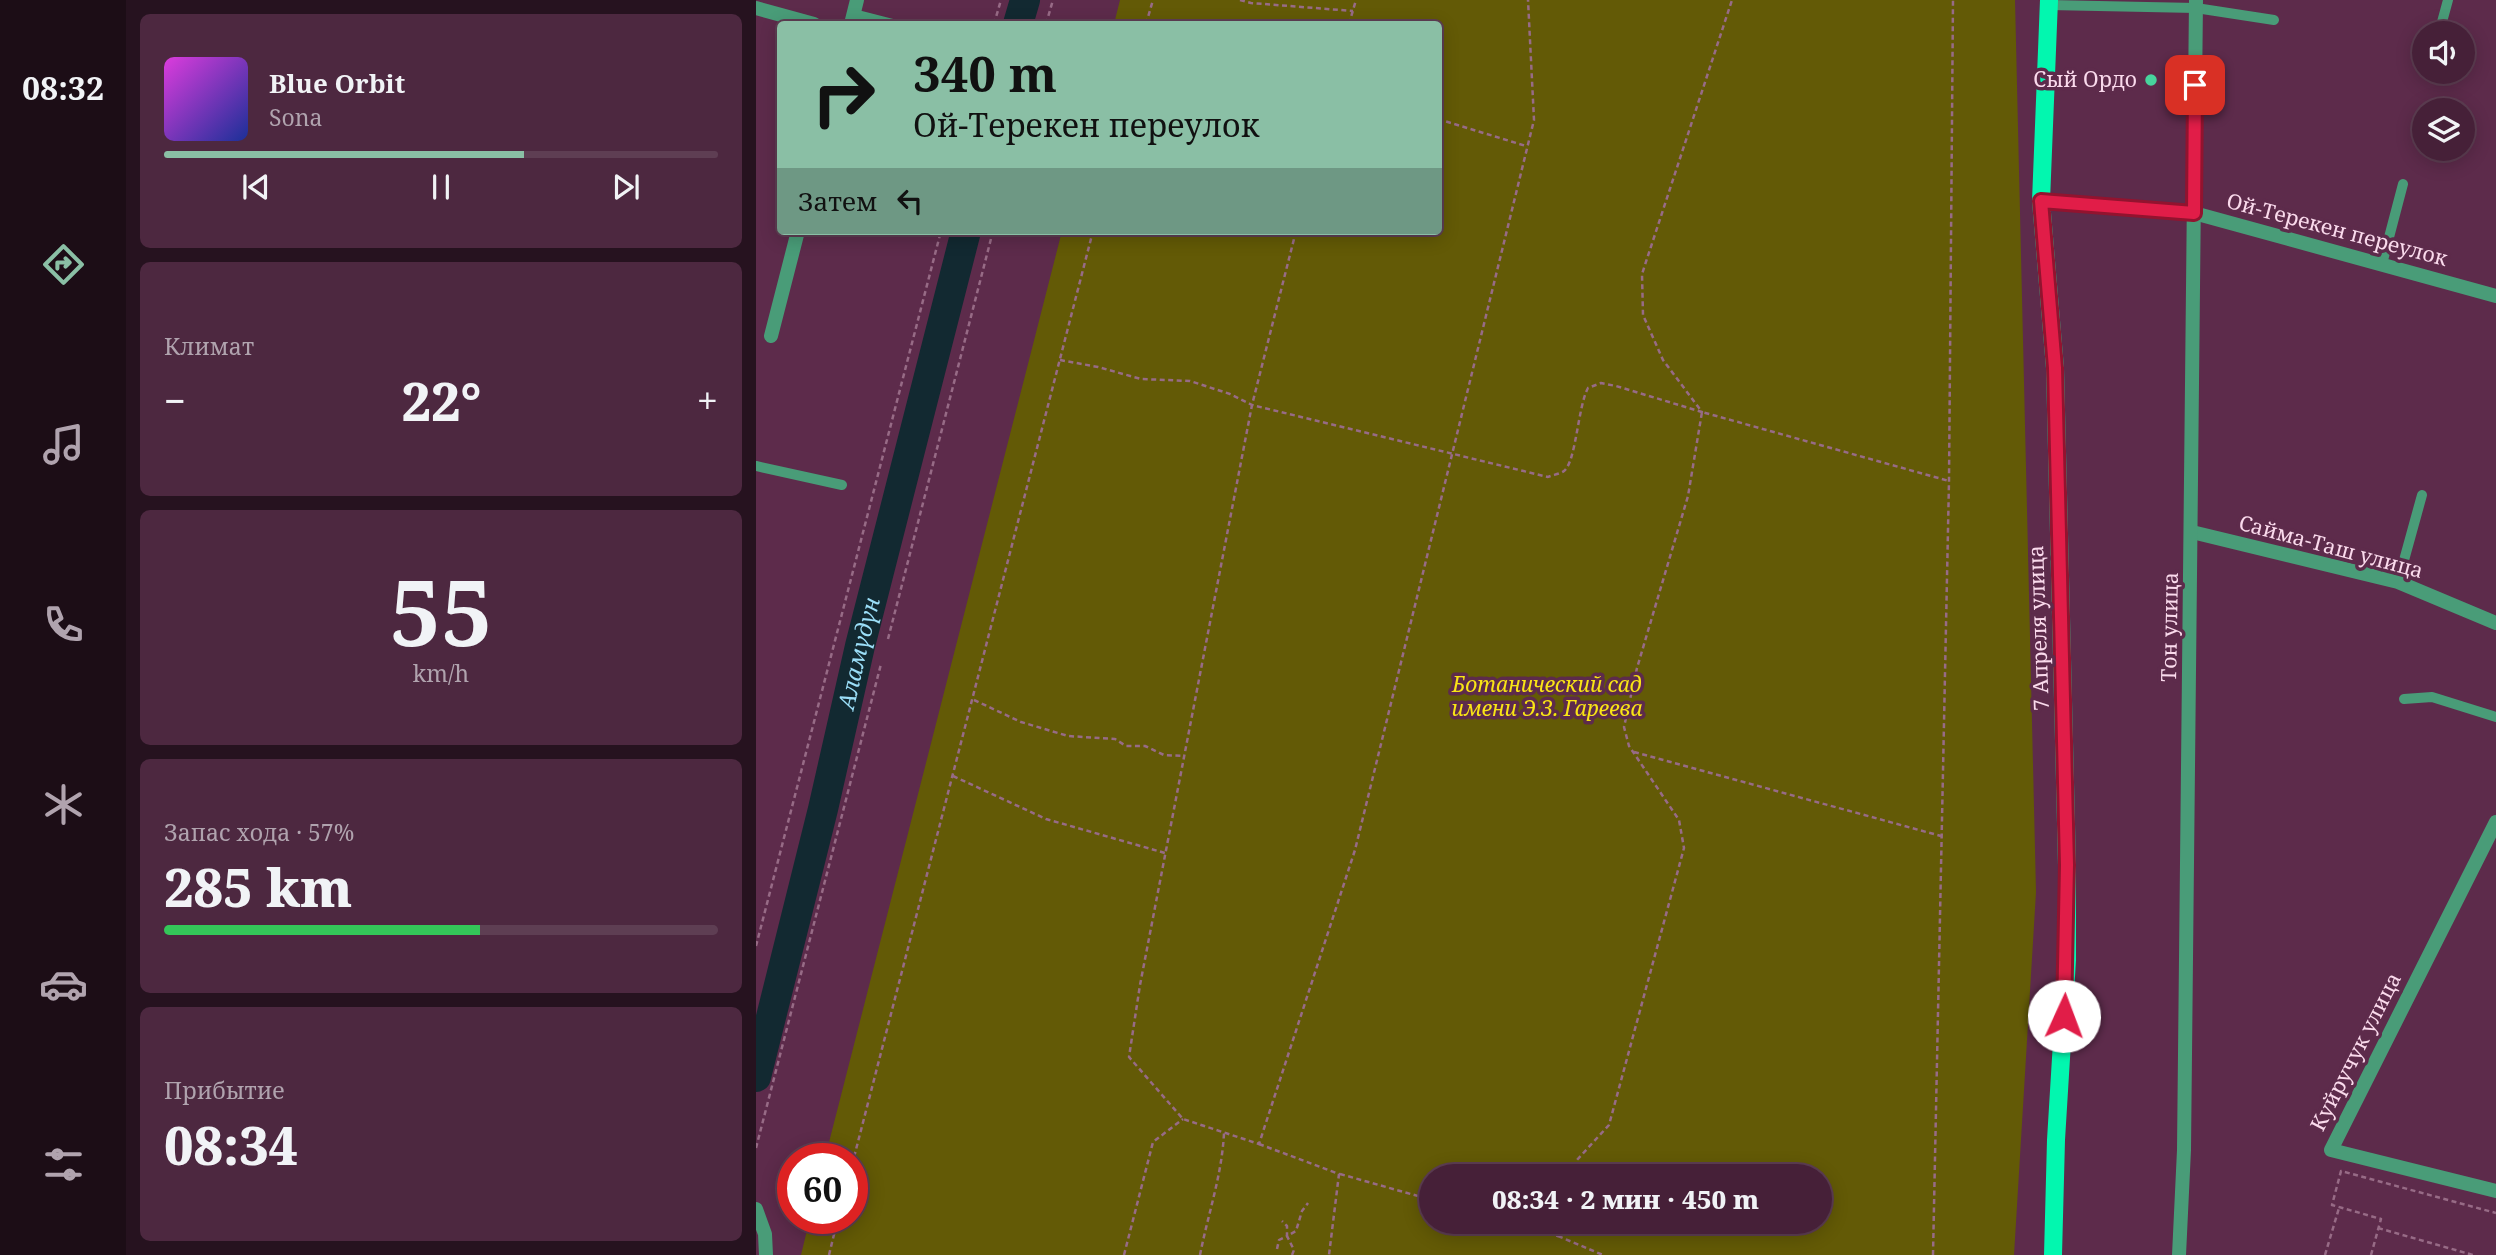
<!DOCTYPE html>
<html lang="ru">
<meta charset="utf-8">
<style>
:root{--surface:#462038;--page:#4d2840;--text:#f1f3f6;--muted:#b0a3ae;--line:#5e3e53;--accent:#8abfa5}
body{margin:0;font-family:"Noto Serif",serif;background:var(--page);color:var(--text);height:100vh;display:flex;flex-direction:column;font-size:26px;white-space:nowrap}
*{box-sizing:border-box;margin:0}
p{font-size:23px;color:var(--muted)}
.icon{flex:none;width:38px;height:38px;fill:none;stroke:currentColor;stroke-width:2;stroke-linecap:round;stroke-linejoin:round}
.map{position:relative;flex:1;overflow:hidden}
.panel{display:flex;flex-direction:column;gap:14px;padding:14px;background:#26121f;width:630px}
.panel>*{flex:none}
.guide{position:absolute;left:21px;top:21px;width:665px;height:214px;border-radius:7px;box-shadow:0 4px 18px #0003,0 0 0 2px var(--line);background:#8abfa5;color:#111;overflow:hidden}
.fabs{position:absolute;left:1656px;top:21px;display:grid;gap:14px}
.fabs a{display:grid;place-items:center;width:63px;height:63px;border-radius:50%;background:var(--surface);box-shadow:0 4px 18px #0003,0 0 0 2px var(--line);font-size:35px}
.speed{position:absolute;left:21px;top:1143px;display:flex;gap:14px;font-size:35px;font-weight:700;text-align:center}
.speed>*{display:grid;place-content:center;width:91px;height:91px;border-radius:50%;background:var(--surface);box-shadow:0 4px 18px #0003,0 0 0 2px var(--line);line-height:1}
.speed .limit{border:10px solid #d22;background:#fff;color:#111}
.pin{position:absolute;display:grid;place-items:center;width:60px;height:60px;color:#fff;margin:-30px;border-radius:14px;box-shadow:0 4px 10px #0006}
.me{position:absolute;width:77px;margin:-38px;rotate:2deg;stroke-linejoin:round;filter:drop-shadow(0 0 5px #0008)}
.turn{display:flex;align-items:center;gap:24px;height:147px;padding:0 21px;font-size:32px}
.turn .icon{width:91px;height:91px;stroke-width:2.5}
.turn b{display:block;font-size:49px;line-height:60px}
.then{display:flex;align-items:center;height:66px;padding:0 21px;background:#0003;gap:14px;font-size:26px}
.big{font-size:52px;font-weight:800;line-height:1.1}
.panel .tile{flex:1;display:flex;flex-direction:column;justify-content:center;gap:10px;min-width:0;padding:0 24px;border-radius:10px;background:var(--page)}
.panel .dial{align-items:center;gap:0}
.dial b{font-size:91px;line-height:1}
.song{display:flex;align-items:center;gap:21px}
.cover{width:84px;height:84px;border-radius:10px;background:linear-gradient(135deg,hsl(300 70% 55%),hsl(230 70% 35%))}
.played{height:7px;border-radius:4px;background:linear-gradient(90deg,var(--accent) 65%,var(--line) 65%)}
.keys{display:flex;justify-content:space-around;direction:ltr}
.heat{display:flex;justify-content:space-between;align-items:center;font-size:38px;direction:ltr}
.charge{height:10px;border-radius:5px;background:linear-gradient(90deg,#34c759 57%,var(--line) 0)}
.trip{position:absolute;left:663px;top:1164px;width:413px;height:70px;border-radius:35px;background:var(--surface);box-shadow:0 4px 18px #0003,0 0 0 2px var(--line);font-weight:800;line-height:70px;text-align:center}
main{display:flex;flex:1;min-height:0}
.menu{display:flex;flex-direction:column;width:126px;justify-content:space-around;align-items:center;background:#1c0d16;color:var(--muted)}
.menu .icon{width:49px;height:49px}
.menu .current{color:var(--accent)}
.menu b{font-size:32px;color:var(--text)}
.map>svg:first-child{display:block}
.green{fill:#635a06;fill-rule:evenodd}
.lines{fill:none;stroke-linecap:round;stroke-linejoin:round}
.river{stroke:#122931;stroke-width:30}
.path{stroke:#976b86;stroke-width:2.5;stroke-dasharray:5 3.5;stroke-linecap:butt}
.service{stroke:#499c78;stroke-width:10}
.minor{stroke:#499c78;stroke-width:14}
.primary{stroke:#02f7af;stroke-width:18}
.route-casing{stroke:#92132f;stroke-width:18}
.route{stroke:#e11d48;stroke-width:12}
.poi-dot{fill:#48d49d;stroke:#5d2b4b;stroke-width:2.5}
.labels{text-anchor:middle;stroke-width:7;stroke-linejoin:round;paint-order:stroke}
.poi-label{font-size:21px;fill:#fadaec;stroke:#5d2b4b;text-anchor:end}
.street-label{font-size:21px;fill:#fadaec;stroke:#5d2b4b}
.park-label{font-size:21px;font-style:italic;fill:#f9e515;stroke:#5d2b4b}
.water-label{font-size:23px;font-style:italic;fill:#9bdef7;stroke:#5d2b4b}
</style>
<main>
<nav class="menu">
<b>08:32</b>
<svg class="icon current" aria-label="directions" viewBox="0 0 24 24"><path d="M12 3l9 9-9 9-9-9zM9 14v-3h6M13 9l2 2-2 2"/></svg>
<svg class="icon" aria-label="music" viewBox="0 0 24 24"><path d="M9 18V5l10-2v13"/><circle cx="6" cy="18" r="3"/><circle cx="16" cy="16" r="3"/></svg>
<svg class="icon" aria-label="phone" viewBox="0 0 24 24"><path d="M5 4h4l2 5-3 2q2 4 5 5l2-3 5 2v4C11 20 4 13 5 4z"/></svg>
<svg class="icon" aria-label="climate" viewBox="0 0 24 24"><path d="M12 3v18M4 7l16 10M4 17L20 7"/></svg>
<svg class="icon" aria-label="car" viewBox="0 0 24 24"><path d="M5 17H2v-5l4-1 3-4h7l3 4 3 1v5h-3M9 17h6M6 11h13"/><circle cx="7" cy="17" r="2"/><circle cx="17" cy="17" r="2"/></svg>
<svg class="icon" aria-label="filters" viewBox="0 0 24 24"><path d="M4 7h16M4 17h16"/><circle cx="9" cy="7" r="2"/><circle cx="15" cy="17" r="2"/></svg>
</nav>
<section class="panel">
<div class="tile">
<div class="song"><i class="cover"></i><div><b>Blue Orbit</b><p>Sona</p></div></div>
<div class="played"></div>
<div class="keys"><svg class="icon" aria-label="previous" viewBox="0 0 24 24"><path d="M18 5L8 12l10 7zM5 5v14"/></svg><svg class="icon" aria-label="pause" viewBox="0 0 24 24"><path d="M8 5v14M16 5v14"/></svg><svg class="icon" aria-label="next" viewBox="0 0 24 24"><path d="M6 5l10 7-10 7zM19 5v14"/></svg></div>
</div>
<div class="tile"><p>Климат</p>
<div class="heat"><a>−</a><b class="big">22°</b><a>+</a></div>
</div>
<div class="tile dial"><b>55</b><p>km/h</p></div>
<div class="tile"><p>Запас хода · 57%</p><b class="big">285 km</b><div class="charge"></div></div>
<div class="tile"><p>Прибытие</p><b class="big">08:34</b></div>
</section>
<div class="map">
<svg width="1740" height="1255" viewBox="0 0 1740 1255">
<rect width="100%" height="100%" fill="#5d2b4b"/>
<!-- green -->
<path class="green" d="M364,0H1259L1280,892L1258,1255H45L54,1218H96V1158H69L306,231H682V24H358ZM1064,1176V1222H676V1176Z"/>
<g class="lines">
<!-- river -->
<g class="river">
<polyline points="262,24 269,0"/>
<path id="s1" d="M0,1077L67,809L104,646L210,231"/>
</g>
<!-- path -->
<g class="path">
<polyline points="484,0 495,3 597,11"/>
<polyline points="238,24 245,0"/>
<polyline points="290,24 297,0"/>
<polyline points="390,24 397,0"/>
<polyline points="593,24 600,0"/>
<polyline points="682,119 770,146"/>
<polyline points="540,231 496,405 384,985 373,1057 427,1119 503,1144 599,850 778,120 772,0"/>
<path d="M304,360L342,367L385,379L434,381L474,394L496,405L792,477C796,475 804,474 808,471C820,462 822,406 832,388L845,383L860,386L946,412L907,360L887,315L886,274L976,0"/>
<polyline points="132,639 237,231"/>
<polyline points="218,700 265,722 312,736 359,739 370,746 389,746 408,755 428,756"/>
<polyline points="878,752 1185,836"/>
<polyline points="197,776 290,819 409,853"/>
<polyline points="0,946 185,231"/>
<polyline points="503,1144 583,1174 573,1255"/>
<polyline points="0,1148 125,664"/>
<polyline points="96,1165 337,231"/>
<polyline points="584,1174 676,1200"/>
<polyline points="817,1176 820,1161 853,1125 928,848 923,820 873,746 868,727 881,668 932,496 946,412 1193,481"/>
<polyline points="751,1222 802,1236 806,1222"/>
<polyline points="1622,1228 1717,1255"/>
<polyline points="802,1236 847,1255"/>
<polyline points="521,1249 523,1240 531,1236 531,1226 526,1221"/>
<polyline points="73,1255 82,1218"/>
<polyline points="368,1255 397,1142 427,1119"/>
<path d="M444,1255C452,1214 466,1175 468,1133"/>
<polyline points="536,1255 538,1250 531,1236 540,1231 546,1211 552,1203"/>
<polyline points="1177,1255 1193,481 1197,0"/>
<polyline points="1569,1255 1583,1208"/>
<polyline points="1615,1255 1625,1219 1576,1205 1585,1171 1740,1213"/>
</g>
<!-- service -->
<g class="service">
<polyline points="1293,5 1440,8 1518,20"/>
<polyline points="98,14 137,24"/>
<polyline points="1683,33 1692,0"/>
<polyline points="1626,264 1647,184"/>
<polyline points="0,466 86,485"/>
<polyline points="1642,582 1666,495"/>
<polyline points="1648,699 1676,697 1740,717"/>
</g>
<!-- minor -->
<g class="minor">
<polyline points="0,8 58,24"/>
<polyline points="95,24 101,0"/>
<polyline points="1285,201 1438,213 1740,296"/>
<polyline points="15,336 42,231"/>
<polyline points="1436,532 1642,582 1740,623"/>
<polyline points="1740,822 1575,1150 1740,1191"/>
<polyline points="0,1209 9,1234 10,1255"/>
<polyline points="1423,1255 1428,1150 1440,0"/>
</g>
<!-- primary -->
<polyline class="primary" points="1293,0 1285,201 1299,368 1311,865 1311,960 1300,1140 1297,1255"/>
</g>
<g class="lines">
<!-- route casing -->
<g class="route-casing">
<polyline id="route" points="1308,1016 1311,865 1299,368 1285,201 1438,213 1439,85"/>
</g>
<!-- route -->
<use href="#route" class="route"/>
</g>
<!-- markers -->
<circle class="poi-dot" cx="1395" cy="80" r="7"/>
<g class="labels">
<!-- poi labels -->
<g class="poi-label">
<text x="1381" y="87">Сый Ордо</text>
</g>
<!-- street labels -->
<g class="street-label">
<text transform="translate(1581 230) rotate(15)" y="7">Ой-Терекен переулок</text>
<text transform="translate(1575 547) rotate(15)" y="7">Сайма-Таш улица</text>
<text transform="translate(1414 627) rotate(-89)" y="7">Тон улица</text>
<text transform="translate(1283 628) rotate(-92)" y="7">7 Апреля улица</text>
<text transform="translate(1600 1052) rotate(-63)" y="7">Куйручук улица</text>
</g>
<!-- park labels -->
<g class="park-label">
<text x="791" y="692">Ботанический сад<tspan x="791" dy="24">имени Э.З. Гареева</tspan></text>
</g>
<!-- water labels -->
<g class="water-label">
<text dy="8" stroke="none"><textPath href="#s1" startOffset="436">Аламүдүн</textPath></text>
</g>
</g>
</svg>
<div class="fabs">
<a><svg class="icon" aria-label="sound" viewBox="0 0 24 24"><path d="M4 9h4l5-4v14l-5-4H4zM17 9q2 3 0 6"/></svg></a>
<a><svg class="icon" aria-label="layers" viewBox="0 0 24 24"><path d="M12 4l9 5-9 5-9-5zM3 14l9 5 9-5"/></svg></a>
</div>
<div class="speed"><div class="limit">60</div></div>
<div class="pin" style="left:1439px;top:85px;background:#d93025"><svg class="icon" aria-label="arrive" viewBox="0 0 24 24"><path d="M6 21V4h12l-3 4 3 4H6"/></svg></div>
<svg class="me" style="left:1308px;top:1016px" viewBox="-20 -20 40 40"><circle r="19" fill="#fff"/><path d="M0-13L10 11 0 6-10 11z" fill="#e11d48"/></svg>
<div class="trip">08:34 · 2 мин · 450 m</div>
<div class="guide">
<div class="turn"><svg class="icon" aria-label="right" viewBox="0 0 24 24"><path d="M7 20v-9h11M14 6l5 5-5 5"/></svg><div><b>340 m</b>Ой-Терекен переулок</div></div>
<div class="then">Затем<svg class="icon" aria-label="left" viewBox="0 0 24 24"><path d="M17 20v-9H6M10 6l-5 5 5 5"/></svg></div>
</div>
</div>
</main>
